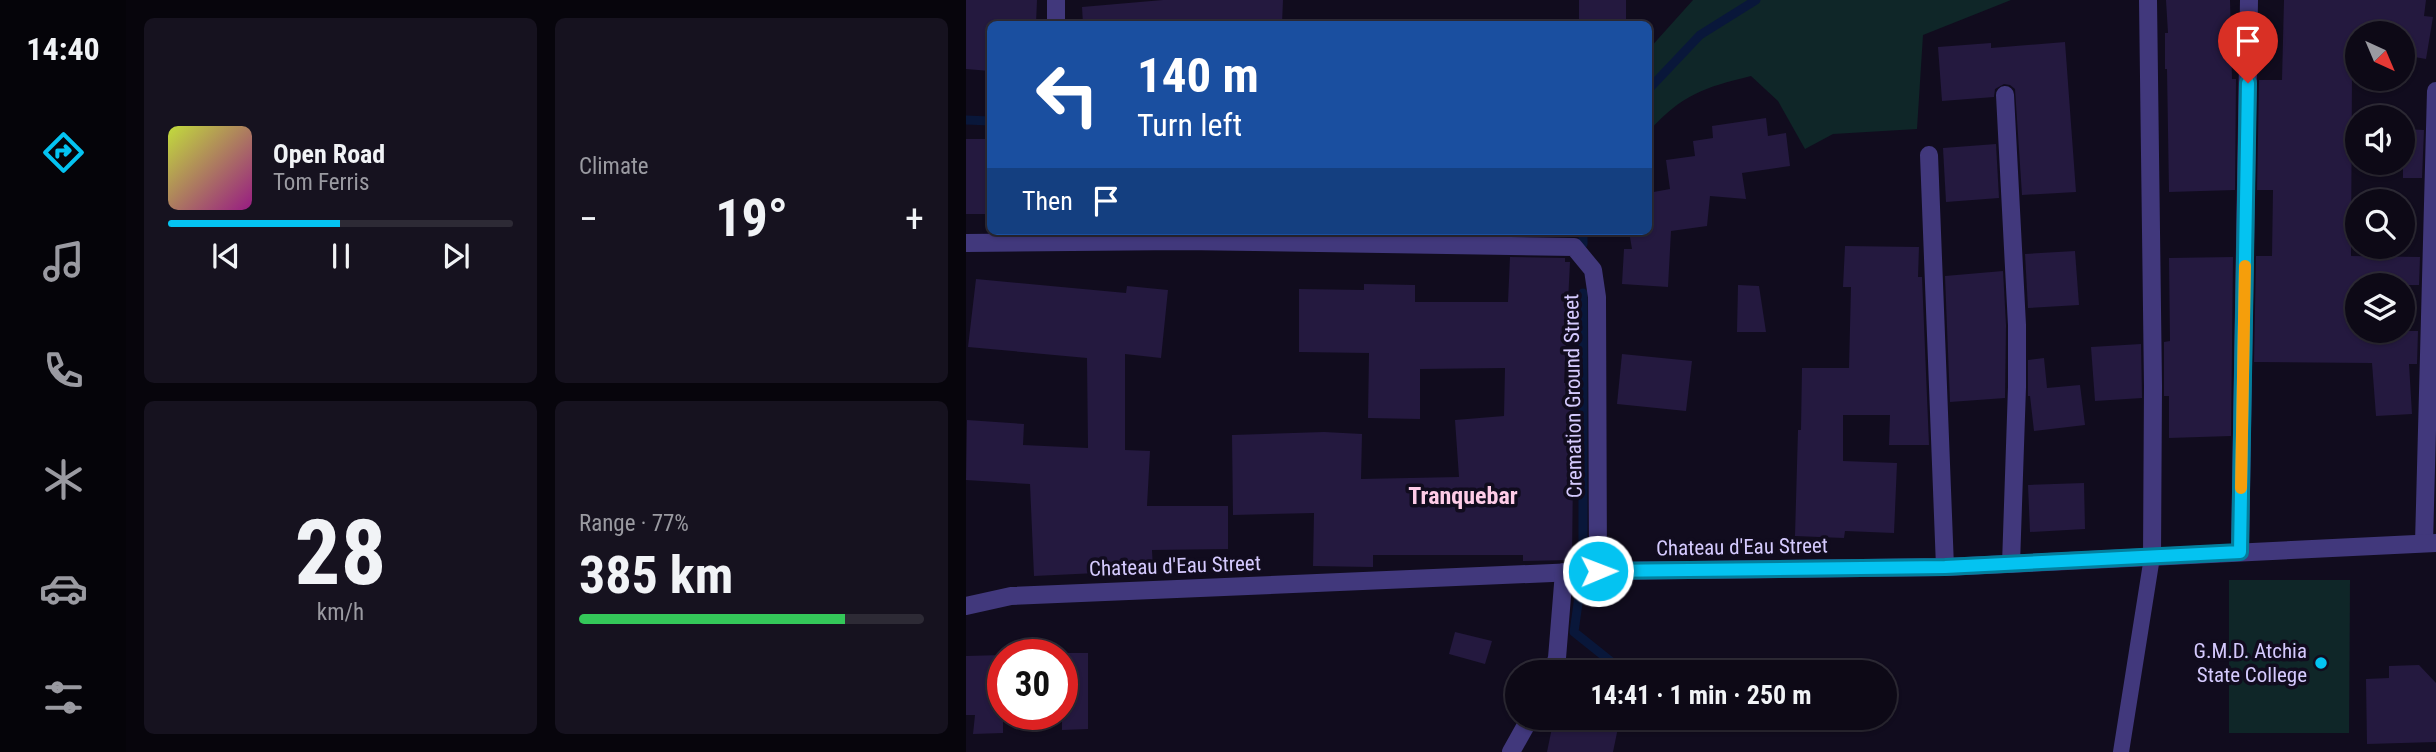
<!DOCTYPE html>
<meta charset="utf-8">
<style>
:root{--surface:#0d0916;--page:#16121f;--text:#f1f3f6;--muted:#9a9aa1;--line:#2d2a35;--accent:#04c3f1}
body{margin:0;font-family:"Roboto Condensed",sans-serif;background:var(--page);color:var(--text);height:100vh;display:flex;flex-direction:column;font-size:26px;white-space:nowrap}
*{box-sizing:border-box;margin:0}
p{font-size:23px;color:var(--muted)}
.icon{flex:none;width:38px;height:38px;fill:none;stroke:currentColor;stroke-width:2;stroke-linecap:round;stroke-linejoin:round}
.map{position:relative;flex:1;overflow:hidden}
.drawer{display:flex;flex-direction:column;gap:18px;padding:18px;background:#07050c;width:840px}
.drawer>*{flex:none}
.hud{position:absolute;left:21px;top:21px;width:665px;height:214px;border-radius:10px;box-shadow:0 2px 5px #0004,0 0 0 2px var(--line);background:#1a4fa0;color:#fff;overflow:hidden}
.needle{width:46px;rotate:136deg}
.buttons{position:absolute;left:1379px;top:21px;display:grid;gap:14px}
.buttons a{display:grid;place-items:center;width:70px;height:70px;border-radius:50%;background:var(--surface);box-shadow:0 2px 5px #0004,0 0 0 2px var(--line);font-size:35px}
.speed{position:absolute;left:21px;top:639px;display:flex;gap:14px;font-size:35px;font-weight:700;text-align:center}
.speed>*{display:grid;place-content:center;width:91px;height:91px;border-radius:50%;background:var(--surface);box-shadow:0 2px 5px #0004,0 0 0 2px var(--line);line-height:1}
.speed .limit{border:10px solid #d22;background:#fff;color:#111}
.pin{position:absolute;display:grid;place-items:center;width:60px;height:60px;color:#fff;margin:-72px -30px;border-radius:50% 50% 50% 0;rotate:-45deg;box-shadow:0 0 7px #0007}
.pin .icon{rotate:45deg}
.me{position:absolute;width:77px;margin:-38px;rotate:89deg;stroke-linejoin:round;filter:drop-shadow(0 0 5px #0008)}
.turn{display:flex;align-items:center;gap:24px;height:147px;padding:0 35px;font-size:32px}
.turn .icon{width:91px;height:91px;stroke-width:2.5}
.turn b{display:block;font-size:49px;line-height:60px}
.then{display:flex;align-items:center;height:66px;padding:0 35px;background:#0003;gap:14px;font-size:26px}
.big{font-size:52px;font-weight:700;line-height:1.1}
.drawer .card{flex:1;display:flex;flex-direction:column;justify-content:center;gap:10px;min-width:0;padding:0 24px;border-radius:10px;background:var(--page)}
.drawer .dial{align-items:center;gap:0}
.dial b{font-size:91px;line-height:1}
.song{display:flex;align-items:center;gap:21px}
.cover{width:84px;height:84px;border-radius:10px;background:linear-gradient(135deg,hsl(70 70% 55%),hsl(310 70% 35%))}
.played{height:7px;border-radius:4px;background:linear-gradient(90deg,var(--accent) 50%,var(--line) 50%)}
.keys{display:flex;justify-content:space-around;direction:ltr}
.heat{display:flex;justify-content:space-between;align-items:center;font-size:38px;direction:ltr}
.charge{height:10px;border-radius:5px;background:linear-gradient(90deg,#34c759 77%,var(--line) 0)}
.drawer .tiles{flex:1;display:grid;gap:18px;grid-template-columns:repeat(2,1fr)}
.trip{position:absolute;left:539px;top:660px;width:392px;height:70px;border-radius:35px;background:var(--surface);box-shadow:0 2px 5px #0004,0 0 0 2px var(--line);font-weight:700;line-height:70px;text-align:center}
main{display:flex;flex:1;min-height:0}
.dock{display:flex;flex-direction:column;width:126px;justify-content:space-around;align-items:center;background:#050409;color:var(--muted)}
.dock .icon{width:49px;height:49px}
.dock .active{color:var(--accent)}
.dock b{font-size:32px;color:var(--text)}
.map>svg:first-child{display:block}
.green{fill:#0f2628}
.lines{fill:none;stroke-linecap:round;stroke-linejoin:round}
.stream{stroke:#09173a;stroke-width:9}
.building{fill:#24193f}
.lane{stroke:#41387c;stroke-width:16}
.street{stroke:#41387c;stroke-width:18}
.route-casing{stroke:#037f9d;stroke-width:18}
.route{stroke:#04c3f1;stroke-width:12}
.slow{stroke:#f59e0b;stroke-width:12}
.poi-dot{fill:#04c3f1;stroke:#110c1e;stroke-width:2.5}
.labels{text-anchor:middle;stroke-width:7;stroke-linejoin:round;paint-order:stroke}
.street-label{font-size:21px;fill:#d5cafe;stroke:#110c1e}
.poi-label{font-size:21px;fill:#d5cafe;stroke:#110c1e;text-anchor:end}
.quarter-label{font-size:24px;font-weight:bold;fill:#fecce7;stroke:#110c1e}
</style>
<main>
<nav class="dock">
<b>14:40</b>
<svg class="icon active" aria-label="directions" viewBox="0 0 24 24"><path d="M12 3l9 9-9 9-9-9zM9 14v-3h6M13 9l2 2-2 2"/></svg>
<svg class="icon" aria-label="music" viewBox="0 0 24 24"><path d="M9 18V5l10-2v13"/><circle cx="6" cy="18" r="3"/><circle cx="16" cy="16" r="3"/></svg>
<svg class="icon" aria-label="phone" viewBox="0 0 24 24"><path d="M5 4h4l2 5-3 2q2 4 5 5l2-3 5 2v4C11 20 4 13 5 4z"/></svg>
<svg class="icon" aria-label="climate" viewBox="0 0 24 24"><path d="M12 3v18M4 7l16 10M4 17L20 7"/></svg>
<svg class="icon" aria-label="car" viewBox="0 0 24 24"><path d="M5 17H2v-5l4-1 3-4h7l3 4 3 1v5h-3M9 17h6M6 11h13"/><circle cx="7" cy="17" r="2"/><circle cx="17" cy="17" r="2"/></svg>
<svg class="icon" aria-label="filters" viewBox="0 0 24 24"><path d="M4 7h16M4 17h16"/><circle cx="9" cy="7" r="2"/><circle cx="15" cy="17" r="2"/></svg>
</nav>
<section class="drawer">
<div class="tiles">
<div class="card">
<div class="song"><i class="cover"></i><div><b>Open Road</b><p>Tom Ferris</p></div></div>
<div class="played"></div>
<div class="keys"><svg class="icon" aria-label="previous" viewBox="0 0 24 24"><path d="M18 5L8 12l10 7zM5 5v14"/></svg><svg class="icon" aria-label="pause" viewBox="0 0 24 24"><path d="M8 5v14M16 5v14"/></svg><svg class="icon" aria-label="next" viewBox="0 0 24 24"><path d="M6 5l10 7-10 7zM19 5v14"/></svg></div>
</div>
<div class="card"><p>Climate</p>
<div class="heat"><a>−</a><b class="big">19°</b><a>+</a></div>
</div>
<div class="card dial"><b>28</b><p>km/h</p></div>
<div class="card"><p>Range · 77%</p><b class="big">385 km</b><div class="charge"></div></div>
</div>
</section>
<div class="map">
<svg width="1470" height="752" viewBox="0 0 1470 752">
<rect width="100%" height="100%" fill="#110c1e"/>
<!-- green -->
<g class="green">
<path d="M727,0H1045L957,35L951,129L867,134L839,149L812,101L785,76C737,88 717,94 683,131V49Z"/>
<polygon points="1263,580 1384,580 1383,733 1263,733"/>
</g>
<g class="lines">
<!-- stream -->
<g class="stream">
<polyline points="682,90 734,35 790,0"/>
<polyline points="0,120 24,121"/>
<polyline points="617,231 617,244"/>
<polyline points="617,562 617,293"/>
<polyline points="613,596 608,632 658,672"/>
</g>
</g>
<!-- building -->
<g class="building">
<polygon points="0,0 71,0 70,24 24,24 24,71 0,69"/>
<polygon points="197,0 317,0 316,24 200,23 200,24 117,24 116,7"/>
<rect x="613" y="0" width="47" height="24"/>
<polygon points="1200,0 1264,0 1266,79 1270,79 1269,190 1203,192 1201,69 1199,69 1199,33 1202,33"/>
<polygon points="1318,0 1460,0 1458,16 1467,17 1460,59 1437,55 1437,33 1391,33 1391,72 1386,72 1385,256 1454,257 1453,285 1387,285 1385,331 1452,331 1451,364 1443,364 1446,414 1410,416 1406,363 1288,362 1290,256 1306,256 1307,190 1291,190 1293,80 1316,80"/>
<polygon points="1099,42 1110,192 1056,195 1049,89 1044,85 1038,84 1029,89 1028,97 976,101 972,47 1025,43 1025,48"/>
<polygon points="800,118 802,136 820,133 824,166 776,173 780,199 744,196 741,226 705,231 702,287 656,284 658,249 666,249 663,231 682,231 682,193 704,189 700,160 729,156 727,141 747,138 746,126"/>
<polygon points="1437,129 1458,130 1456,178 1437,178"/>
<rect x="0" y="139" width="24" height="75"/>
<polygon points="1030,144 1033,198 980,202 977,148"/>
<polygon points="546,231 601,231 600,235 545,235"/>
<polygon points="879,246 953,247 952,277 956,277 963,445 923,445 924,415 877,415 877,461 931,463 928,533 879,531 878,538 829,536 832,430 835,430 836,368 883,368 885,287 877,287"/>
<polygon points="1109,251 1113,305 1062,308 1059,254"/>
<polygon points="544,257 599,258 599,262 604,262 598,383 608,383 606,560 557,561 557,555 407,555 407,567 347,566 348,513 267,515 266,435 358,432 396,434 395,479 493,477 489,420 538,416 539,368 454,369 454,419 402,418 403,353 333,352 333,289 398,290 398,284 449,285 449,302 542,302"/>
<polygon points="1267,257 1265,436 1203,438 1203,396 1198,396 1198,342 1204,341 1203,258"/>
<polygon points="1037,271 1040,325 1039,398 984,402 979,276"/>
<polygon points="10,279 160,293 161,286 202,290 195,358 159,354 159,450 184,451 181,506 262,506 262,549 186,550 187,570 131,571 131,573 68,576 64,484 0,480 1,420 58,424 57,445 122,448 121,358 2,347"/>
<polygon points="772,285 793,286 800,332 771,332"/>
<polygon points="1175,344 1176,398 1129,401 1125,347"/>
<polygon points="656,354 726,361 720,411 651,404"/>
<polygon points="1078,358 1081,388 1114,385 1119,425 1068,431 1064,396 1062,396 1062,360"/>
<polygon points="1118,483 1119,529 1064,532 1062,485"/>
<polygon points="489,632 526,641 519,664 483,654"/>
<polygon points="96,653 122,653 122,729 96,730"/>
<polygon points="37,655 37,733 7,734 9,715 0,715 0,656"/>
<polygon points="1453,665 1470,683 1470,742 1401,744 1400,679 1423,678 1423,666"/>
<polygon points="588,718 654,718 647,752 581,752"/>
</g>
<g class="lines">
<!-- lane -->
<polyline class="lane" points="1155,752 1186,557"/>
<!-- street -->
<g class="street">
<polyline points="90,0 90,21"/>
<polyline points="1182,0 1187,386 1186,557"/>
<polyline points="1039,95 1051,325 1051,387 1045,564"/>
<polyline points="963,155 979,567"/>
<polyline points="0,243 217,241 608,247 627,270 631,297 632,571"/>
<polyline points="1458,543 1470,91"/>
<polyline points="1274,552 1283,0"/>
<polyline points="0,606 45,596 632,571 979,567 1470,543"/>
<polyline points="586,672 591,658 598,572"/>
<polyline points="545,752 564,718"/>
</g>
</g>
<g class="lines">
<!-- route casing -->
<g class="route-casing">
<polyline id="route" points="632,571 979,567 1274,552 1282,83"/>
</g>
<!-- route -->
<use href="#route" class="route"/>
<!-- slow -->
<polyline class="slow" points="1275,488 1279,266"/>
</g>
<!-- markers -->
<circle class="poi-dot" cx="1355" cy="663" r="7"/>
<g class="labels">
<!-- street labels -->
<g class="street-label">
<text transform="translate(607 396) rotate(-91)" y="7">Cremation Ground Street</text>
<text transform="translate(776 547) rotate(-1)" y="7">Chateau d'Eau Street</text>
<text transform="translate(209 566) rotate(-2)" y="7">Chateau d'Eau Street</text>
</g>
<!-- poi labels -->
<g class="poi-label">
<text x="1341" y="658">G.M.D. Atchia<tspan x="1341" dy="24">State College</tspan></text>
</g>
<!-- quarter labels -->
<g class="quarter-label">
<text x="497" y="504">Tranquebar</text>
</g>
</g>
</svg>
<div class="buttons">
<a><svg class="needle" viewBox="-14 -14 28 28"><path d="M0-13l5 13h-10z" fill="#e53935"/><path d="M0 13l5-13h-10z" fill="#9a9aa1"/></svg></a>
<a><svg class="icon" aria-label="sound" viewBox="0 0 24 24"><path d="M4 9h4l5-4v14l-5-4H4zM17 9q2 3 0 6"/></svg></a>
<a><svg class="icon" aria-label="search" viewBox="0 0 24 24"><circle cx="10" cy="10" r="6"/><path d="M15 15l6 6"/></svg></a>
<a><svg class="icon" aria-label="layers" viewBox="0 0 24 24"><path d="M12 4l9 5-9 5-9-5zM3 14l9 5 9-5"/></svg></a>
</div>
<div class="speed"><div class="limit">30</div></div>
<div class="pin" style="left:1282px;top:83px;background:#d93025"><svg class="icon" aria-label="arrive" viewBox="0 0 24 24"><path d="M6 21V4h12l-3 4 3 4H6"/></svg></div>
<svg class="me" style="left:632px;top:571px" viewBox="-20 -20 40 40"><circle r="17" fill="#04c3f1" stroke="#fff" stroke-width="3"/><path d="M0-11L8 9 0 5-8 9z" fill="#fff"/></svg>
<div class="trip">14:41 · 1 min · 250 m</div>
<div class="hud">
<div class="turn"><svg class="icon" aria-label="left" viewBox="0 0 24 24"><path d="M17 20v-9H6M10 6l-5 5 5 5"/></svg><div><b>140 m</b>Turn left</div></div>
<div class="then">Then<svg class="icon" aria-label="arrive" viewBox="0 0 24 24"><path d="M6 21V4h12l-3 4 3 4H6"/></svg></div>
</div>
</div>
</main>
